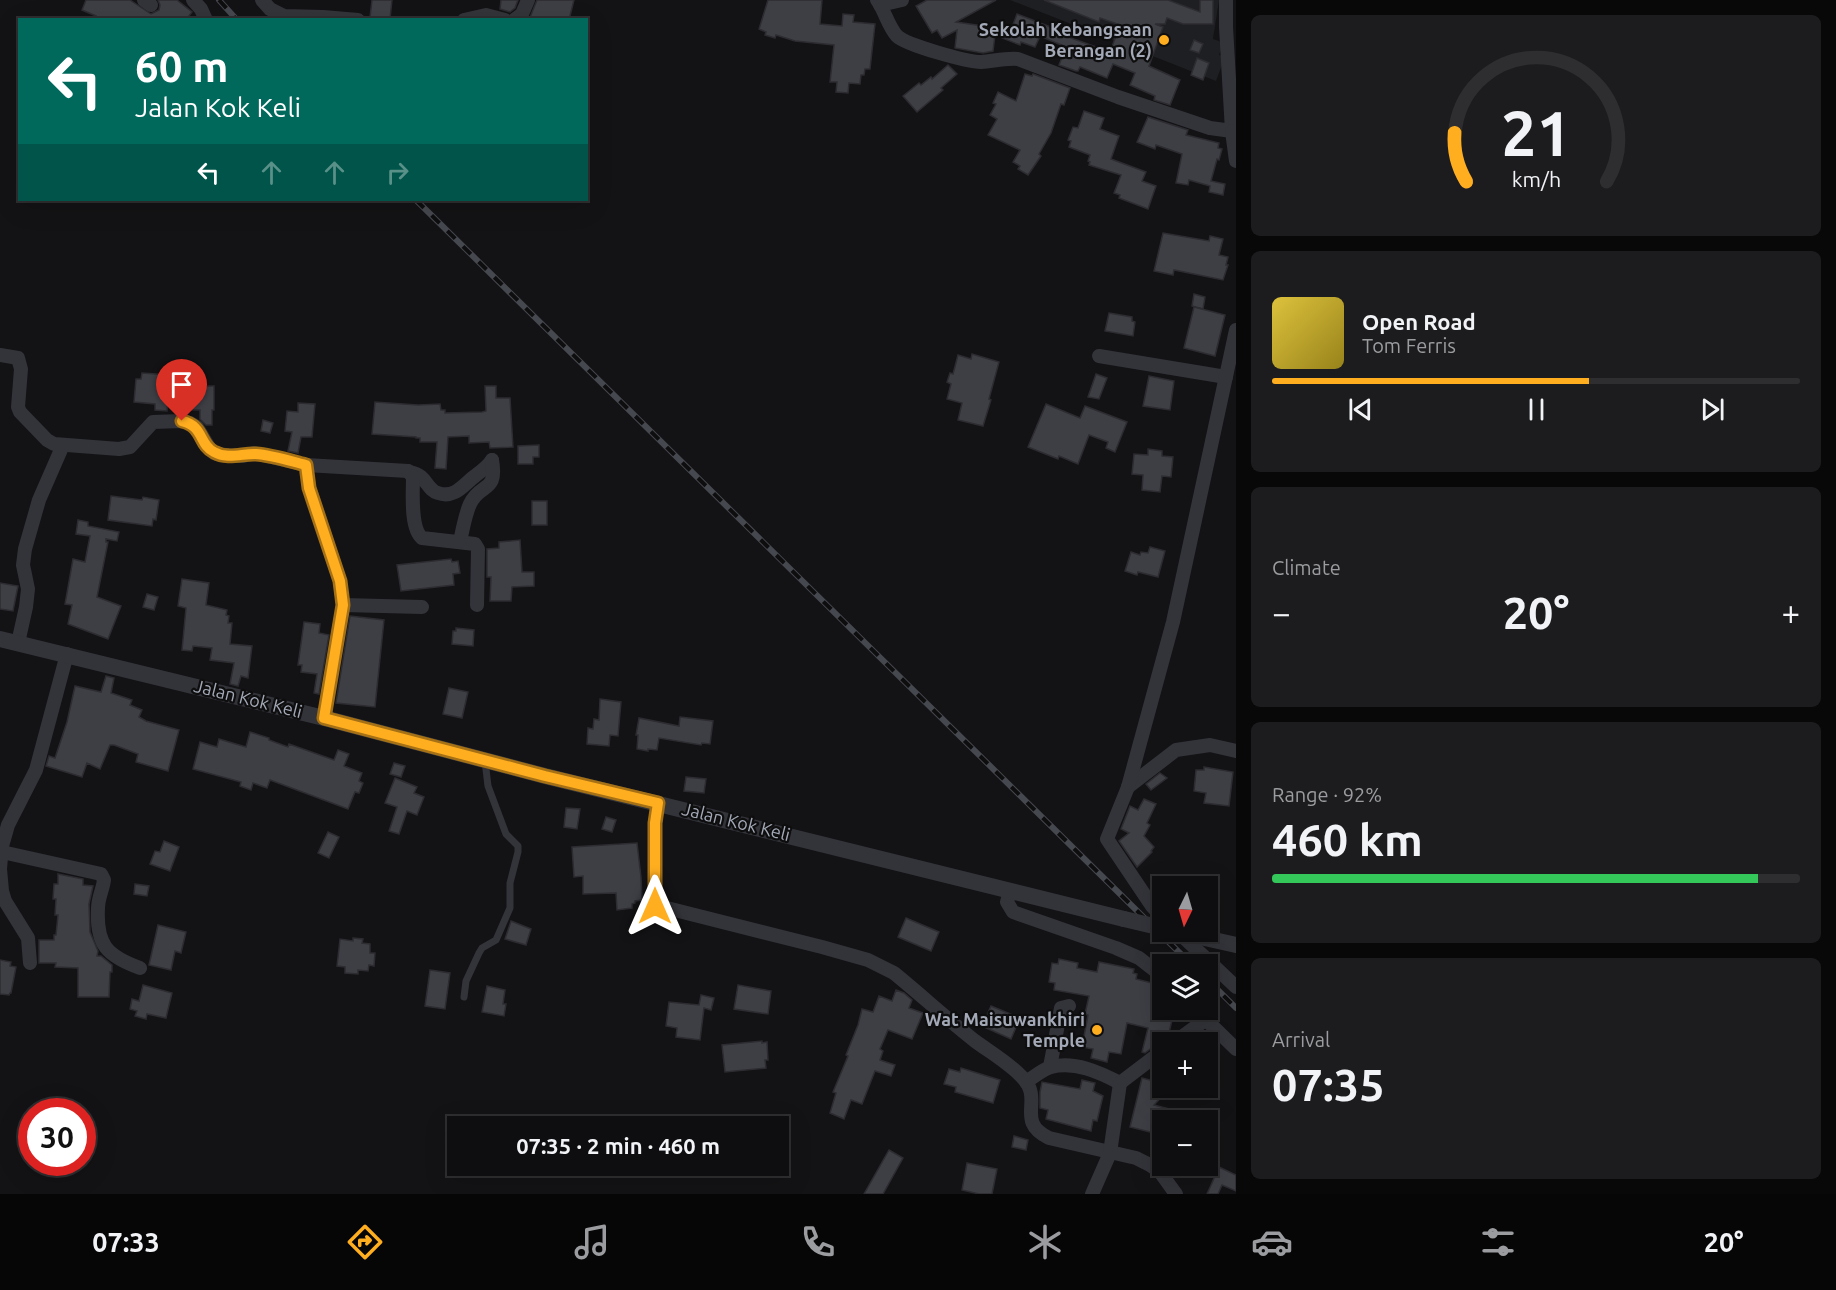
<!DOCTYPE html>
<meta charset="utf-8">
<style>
:root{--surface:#0e0e10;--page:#1c1c1e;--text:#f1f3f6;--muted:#9b9c9f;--line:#2e2e30;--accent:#ffae20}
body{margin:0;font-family:Ubuntu,sans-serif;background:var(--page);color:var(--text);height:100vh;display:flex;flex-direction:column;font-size:22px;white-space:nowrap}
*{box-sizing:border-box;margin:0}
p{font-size:20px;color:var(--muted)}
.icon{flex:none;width:33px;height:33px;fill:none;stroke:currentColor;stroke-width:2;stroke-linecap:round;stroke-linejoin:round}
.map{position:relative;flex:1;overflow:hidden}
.sheet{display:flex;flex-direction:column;gap:15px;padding:15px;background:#080809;width:600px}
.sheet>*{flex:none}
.banner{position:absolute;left:18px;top:18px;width:570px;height:183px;border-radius:0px;box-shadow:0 6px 24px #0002,0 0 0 2px var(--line);background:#00695c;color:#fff;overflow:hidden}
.needle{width:39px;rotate:185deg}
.fabs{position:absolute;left:1152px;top:876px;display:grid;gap:12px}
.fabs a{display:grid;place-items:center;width:66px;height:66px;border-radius:0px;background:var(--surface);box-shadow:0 6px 24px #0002,0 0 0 2px var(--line);font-size:30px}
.speed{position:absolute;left:18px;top:1098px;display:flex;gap:12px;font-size:30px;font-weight:700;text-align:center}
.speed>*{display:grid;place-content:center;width:78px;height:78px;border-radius:50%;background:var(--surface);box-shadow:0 6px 24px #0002,0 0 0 2px var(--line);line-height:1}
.speed .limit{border:9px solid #d22;background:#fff;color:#111}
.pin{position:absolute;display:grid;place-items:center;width:51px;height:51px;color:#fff;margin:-62px -26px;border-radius:50% 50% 50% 0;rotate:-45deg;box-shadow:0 0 6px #0007}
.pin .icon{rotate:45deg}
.me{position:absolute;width:66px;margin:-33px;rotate:0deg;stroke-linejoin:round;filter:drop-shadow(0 0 4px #0008)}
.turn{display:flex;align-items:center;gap:21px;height:126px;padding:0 18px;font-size:27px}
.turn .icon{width:78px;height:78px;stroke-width:2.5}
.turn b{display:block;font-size:42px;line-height:51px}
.lanes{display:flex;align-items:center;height:57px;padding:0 18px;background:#0003;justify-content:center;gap:30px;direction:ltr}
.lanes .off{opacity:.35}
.big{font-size:45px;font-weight:700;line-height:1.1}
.sheet .widget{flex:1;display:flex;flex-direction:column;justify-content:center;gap:9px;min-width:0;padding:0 21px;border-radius:9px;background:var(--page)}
.sheet .dial{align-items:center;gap:0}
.dial svg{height:156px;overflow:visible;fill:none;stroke:var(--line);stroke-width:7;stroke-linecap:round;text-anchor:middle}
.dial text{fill:var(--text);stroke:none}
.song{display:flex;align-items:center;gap:18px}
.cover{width:72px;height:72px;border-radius:9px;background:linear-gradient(135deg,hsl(50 70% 55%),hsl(50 70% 35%))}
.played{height:6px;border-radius:3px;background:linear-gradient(90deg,var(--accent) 60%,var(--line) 60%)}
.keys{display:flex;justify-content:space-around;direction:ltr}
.heat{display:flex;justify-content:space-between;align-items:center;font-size:33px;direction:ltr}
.charge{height:9px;border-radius:4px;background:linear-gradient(90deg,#34c759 92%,var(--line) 0)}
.trip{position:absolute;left:447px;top:1116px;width:342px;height:60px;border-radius:0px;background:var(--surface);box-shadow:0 6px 24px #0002,0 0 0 2px var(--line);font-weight:700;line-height:60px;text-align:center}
.tabs{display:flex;height:96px;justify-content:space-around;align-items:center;background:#060606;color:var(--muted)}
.tabs .icon{width:42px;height:42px}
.tabs .selected{color:var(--accent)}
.tabs b{font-size:27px;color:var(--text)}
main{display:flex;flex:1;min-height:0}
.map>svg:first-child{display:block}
.built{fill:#1e1f22}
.building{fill:#3e3f45;stroke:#2c2c31;stroke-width:1.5}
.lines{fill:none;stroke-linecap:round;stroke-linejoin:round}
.service{stroke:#33343a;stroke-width:7}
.minor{stroke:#33343a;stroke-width:14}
.tertiary{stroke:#33343a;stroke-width:16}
.rail-casing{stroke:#46484f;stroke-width:6}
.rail{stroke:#0e0e0f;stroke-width:4;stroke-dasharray:11;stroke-linecap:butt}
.tertiary-bridge{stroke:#33343a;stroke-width:16}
.route-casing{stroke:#a67115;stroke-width:15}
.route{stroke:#ffae20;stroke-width:10}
.poi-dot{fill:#ffae20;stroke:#0e0e0f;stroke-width:2}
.labels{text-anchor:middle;stroke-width:4.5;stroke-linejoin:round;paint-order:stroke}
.poi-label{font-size:18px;font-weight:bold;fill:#a3a9b6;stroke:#0e0e0f;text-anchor:end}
.street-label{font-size:18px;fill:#a3a9b6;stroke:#0e0e0f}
</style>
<main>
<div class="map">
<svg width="1236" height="1194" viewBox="0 0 1236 1194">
<rect width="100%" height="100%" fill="#131315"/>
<!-- built -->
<polygon class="built" points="1010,0 1219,0 1213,39 1219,41 1222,46 1219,55 1225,57 1216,81"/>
<!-- building -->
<g class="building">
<polygon points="86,0 130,0 151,14 159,10 160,5 158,0 177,0 192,12 186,20 94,20 96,16 82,10"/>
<polygon points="372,0 392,0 390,19 370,17"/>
<polygon points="501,0 518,0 515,8 510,12 500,9"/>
<polygon points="537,0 574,0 569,20 529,20"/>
<polygon points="768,0 822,0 820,24 842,26 843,14 854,15 853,22 875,24 870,69 865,69 864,75 861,75 860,84 849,83 848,93 836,92 837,82 830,82 834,45 795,41 776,35 775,38 765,35 766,32 759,29"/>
<polygon points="927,0 996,0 956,22 1011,30 1017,14 1061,31 1060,34 1110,52 1120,25 1100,18 1099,22 1044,0 1168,0 1200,12 1200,0 1213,0 1213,24 1183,24 1167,18 1165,24 1155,24 1163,27 1149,66 1180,80 1170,105 1154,100 1155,96 1130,85 1135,73 1113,64 1107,78 1080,67 1078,71 1076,71 1059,65 1066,47 1040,36 1035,47 1021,42 1020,45 995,35 993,51 983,53 955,48 957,30 942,38 937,30 932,33 916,6"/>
<polygon points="1194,40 1203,44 1199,53 1190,50"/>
<polygon points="1197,58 1209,63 1203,80 1191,75"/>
<polygon points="948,65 957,74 941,88 943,90 917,112 903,96 919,83 921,85 931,77 932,79"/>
<polygon points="1025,74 1032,76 1033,74 1070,88 1064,105 1061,104 1051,133 1039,154 1041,156 1028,175 1018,169 1020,166 1013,162 1020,150 988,135 997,119 990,115 996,104 993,103 998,92 1016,101"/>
<polygon points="1084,111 1104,118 1100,129 1119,136 1111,159 1146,172 1142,181 1156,186 1148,209 1119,198 1120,195 1114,193 1121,175 1089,165 1090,162 1088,161 1090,155 1069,147 1071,141 1068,140 1073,127 1078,128"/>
<polygon points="1148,117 1188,130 1186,135 1219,143 1218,148 1222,149 1219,160 1217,159 1211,181 1225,184 1223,195 1209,192 1210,186 1189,180 1188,185 1176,183 1182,154 1156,145 1155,149 1137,142"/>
<polygon points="1163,233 1209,241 1210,236 1223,239 1219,255 1228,257 1226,265 1228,265 1223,280 1174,270 1173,275 1154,271"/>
<polygon points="1194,294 1205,297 1203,309 1192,306"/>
<polygon points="1194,307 1225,315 1215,356 1184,348"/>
<polygon points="1109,313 1132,317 1132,321 1135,322 1133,336 1105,331"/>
<polygon points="972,354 999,362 989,399 991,400 983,426 958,420 962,403 947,399 951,384 947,382 950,373 953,374 958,355 971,359"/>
<polygon points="142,373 170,375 167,411 155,410 155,404 134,402 136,379 141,379"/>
<polygon points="1096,374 1107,378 1099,399 1088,397"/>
<polygon points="1149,376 1174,381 1170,410 1143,406"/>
<polygon points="191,386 214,386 214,410 212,410 212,425 206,425 200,419 200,410 191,410"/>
<polygon points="485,386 496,386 496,398 510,398 513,447 490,448 489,442 469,443 469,436 448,437 446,469 435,468 437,442 420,442 420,438 416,438 416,437 372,434 375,402 418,405 440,404 441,410 445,410 445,413 482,412 486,411"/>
<polygon points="298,403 315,404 312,437 301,437 298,453 288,451 292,432 285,431 287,411 298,412"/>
<polygon points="1046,404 1080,418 1085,406 1127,422 1115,452 1106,448 1108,442 1089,435 1078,464 1059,456 1058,459 1028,447"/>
<polygon points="263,420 273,423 270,433 261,431"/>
<polygon points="539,445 539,457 533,457 533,464 518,464 518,446"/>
<polygon points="1148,449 1162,451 1162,456 1173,457 1171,477 1162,476 1160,492 1142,490 1143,475 1132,474 1134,454 1148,455"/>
<polygon points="111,496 142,500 143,497 159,500 156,520 153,519 152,526 108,520"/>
<rect x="532" y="501" width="15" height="24"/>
<polygon points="78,520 88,522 88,526 119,532 117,541 106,539 106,542 108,542 97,597 121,606 108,639 68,624 72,605 65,604 73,559 85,562 90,536 76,534"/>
<polygon points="520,540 522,572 534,572 534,586 512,587 511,601 490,601 491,577 487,577 487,549 499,548 499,542"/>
<polygon points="1150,547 1165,551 1158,577 1138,572 1137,575 1125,571 1131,552 1140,555 1141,552 1148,553"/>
<polygon points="451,559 452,562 458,561 460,573 453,574 454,585 401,591 397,565"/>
<polygon points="182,579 209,583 206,605 227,610 226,615 229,616 228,623 232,623 230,644 252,646 248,678 241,676 238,686 230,684 234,663 210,660 212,648 193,646 192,651 182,650 186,608 178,606"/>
<polygon points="0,583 18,586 13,611 0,609"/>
<polygon points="147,594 158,597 154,610 143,607"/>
<polygon points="350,616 384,620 375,707 336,703"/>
<polygon points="304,622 320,624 319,633 329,635 319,694 314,693 317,674 301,672 302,665 298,665"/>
<polygon points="456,628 474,630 473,646 452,644 453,631 456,631"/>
<polygon points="106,676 114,678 111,693 132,700 130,705 142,710 139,717 146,721 179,730 168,771 136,762 138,754 114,745 110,745 100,769 87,763 82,777 46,766 49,756 55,758 67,722 75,686 101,692"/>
<polygon points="449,688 468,692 462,718 443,714"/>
<polygon points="600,699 621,702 618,736 610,735 609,746 587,744 588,728 593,729 594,719 599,720"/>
<polygon points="680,717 713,721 710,744 702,743 701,745 659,738 657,750 648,749 648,751 637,749 638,735 636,735 639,718 679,726"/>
<polygon points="250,732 269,738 269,740 288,747 289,744 334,760 338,750 349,754 344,766 362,773 359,781 363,783 359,793 355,792 348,809 270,780 267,788 253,783 251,790 240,786 241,782 193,769 200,742 217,747 219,739 246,747"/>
<polygon points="394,763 405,766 401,777 390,774"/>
<polygon points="1204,767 1233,772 1229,806 1204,803 1206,793 1194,791 1196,770 1204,770"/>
<polygon points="1160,773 1167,778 1151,790 1146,784"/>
<polygon points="686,777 706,779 704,793 684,791"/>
<polygon points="395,778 417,787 414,793 424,797 417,815 407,811 399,834 389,831 397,807 385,803"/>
<polygon points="1144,799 1156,804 1147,823 1150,825 1144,836 1154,847 1151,851 1152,852 1137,867 1119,841 1129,833 1121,829 1130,806 1138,810"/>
<polygon points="566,808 580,809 577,829 564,827"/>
<polygon points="606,817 616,820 612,832 602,829"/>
<polygon points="328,832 339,837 329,858 318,853"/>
<polygon points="164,841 179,847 170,871 150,864 155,851 160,852"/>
<polygon points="637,843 641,877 642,900 635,901 635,903 632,904 632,908 617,910 616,893 583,894 583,876 574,877 572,847"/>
<polygon points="58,874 83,879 83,885 93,886 89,904 90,932 98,951 97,956 101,956 112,965 112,972 110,972 109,997 78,997 78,968 55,967 56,963 39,963 39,940 54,940 54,935 56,935 58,915 55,915 56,899 53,899 54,884 58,884"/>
<polygon points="135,884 149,886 147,896 134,894"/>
<polygon points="906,918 939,932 931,951 898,937"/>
<polygon points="511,921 531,929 526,945 505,939"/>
<polygon points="158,925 186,932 181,953 175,951 171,970 149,965"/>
<polygon points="353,938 363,939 362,943 370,944 370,953 375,953 374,966 369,965 368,971 358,970 358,974 345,973 345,967 337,966 340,939 353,941"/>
<polygon points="1059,959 1078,963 1077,968 1097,972 1099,962 1134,969 1133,973 1137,974 1136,979 1160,985 1155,1008 1167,1011 1165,1018 1172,1020 1169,1033 1162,1031 1158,1043 1145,1053 1142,1052 1148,1028 1127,1023 1121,1054 1109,1052 1107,1062 1091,1058 1093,1049 1082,1047 1088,1015 1085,1014 1089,996 1054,990 1055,983 1049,982 1052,963 1058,964"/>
<polygon points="0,960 11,962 10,966 16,967 11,993 10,993 9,995 0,994"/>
<polygon points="430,970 450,973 445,1009 425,1006"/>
<polygon points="143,985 172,993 166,1018 147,1014 146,1019 135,1016 137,1011 130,1009 132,999 139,1001"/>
<polygon points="738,985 771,991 768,1014 734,1009"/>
<polygon points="487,986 505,990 503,1004 506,1004 504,1016 482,1012"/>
<polygon points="896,990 904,993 912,1000 909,1008 923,1013 912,1039 888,1030 880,1049 883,1051 880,1060 895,1065 891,1076 875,1071 862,1104 851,1100 844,1119 830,1113 836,1093 833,1092 848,1056 846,1055 858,1025 862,1009 873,1012 879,996 892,1001"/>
<polygon points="701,995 714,998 711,1010 704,1008 700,1040 676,1037 677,1028 666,1026 669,1002 699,1005"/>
<polygon points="991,1006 1020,1018 1011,1039 982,1026"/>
<polygon points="762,1041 762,1043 767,1042 768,1060 765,1060 766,1068 725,1072 722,1045"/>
<polygon points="961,1068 1000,1080 993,1103 955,1092 956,1087 944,1084 949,1069 960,1072"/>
<polygon points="1142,1078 1162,1083 1162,1088 1170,1088 1154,1105 1200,1117 1200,1120 1162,1120 1162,1135 1130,1127"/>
<polygon points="1082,1080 1095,1083 1093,1091 1103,1096 1097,1121 1093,1120 1091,1131 1046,1119 1048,1110 1040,1108 1040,1092 1042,1082 1080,1089"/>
<polygon points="1014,1136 1028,1140 1026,1150 1012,1147"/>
<polygon points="889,1150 903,1158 883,1194 864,1194"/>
<polygon points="967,1163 997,1169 992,1194 979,1194 962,1190"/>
<polygon points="1219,1167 1236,1175 1236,1191 1222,1185 1218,1194 1207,1194"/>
</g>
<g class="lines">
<!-- service -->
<polyline class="service" points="464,997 466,981 479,953 482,948 496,940 510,908 510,883 518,852 518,846 506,834 488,786 485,761"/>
<!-- minor -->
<g class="minor">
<polyline points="144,0 151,5"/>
<polyline points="193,0 201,9 206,20"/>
<polyline points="262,0 270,9 284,16 323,17 358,20"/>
<path d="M877,0C885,11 888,26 897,36C906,45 967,62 981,62C994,61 1005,58 1018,59L1118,97L1210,128L1232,131L1226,27V0"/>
<polyline points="880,5 902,0"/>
<polyline points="464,20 486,15 505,20"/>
<polyline points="514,20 522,14 528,0"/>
<polyline points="1232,131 1236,161"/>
<path d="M0,355L18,358L21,369L18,407L20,412L47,440L54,444L119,449L130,447L153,422L182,421L190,423L197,427L210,449L214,453L225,455L243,456L254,453L306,465L408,471C412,473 418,474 421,477C427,482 430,491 438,493C455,499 464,484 475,476C482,470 487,468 492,460"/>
<polyline points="1099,356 1226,377"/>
<polyline points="306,465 309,487 340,581 343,605 324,718"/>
<path d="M408,471L413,477C413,493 410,528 422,538L475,544L478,549L477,605"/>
<path d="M460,541C463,529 465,515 470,504C480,482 498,494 492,460"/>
<polyline points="343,605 422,607"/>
<polyline points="18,643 26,607 28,589 23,565 25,549 39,500 63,445"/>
<polyline points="1128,787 1176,750 1210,745 1236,751"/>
<path d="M658,803L655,823V905L822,947L868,960L894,973C921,995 947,1019 975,1041C990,1052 1009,1063 1022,1077C1045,1100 1014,1121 1049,1138L1136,1158L1150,1165L1160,1172L1176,1194"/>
<path d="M2,852L101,874L104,880C103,889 98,898 98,908C96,945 107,956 140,968"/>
<polyline points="1010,891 1007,902 1013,912 1116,948 1139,958 1162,976"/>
<polyline points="1162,917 1152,906 1107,839 1128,787 1173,622 1236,330"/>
<polyline points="1178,932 1236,987"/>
<polyline points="30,963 28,938 5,901 2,891 0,869 2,846 8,825 36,770 67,654"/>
<polyline points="1196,1010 1236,1049"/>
<polyline points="1175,1042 1205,1020"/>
<polyline points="1050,1067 1061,1008 1069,1006"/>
<path d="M1026,1082C1034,1077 1043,1069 1051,1067C1075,1061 1099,1072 1120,1083L1162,1051"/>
<polyline points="1092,1194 1110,1153 1120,1083"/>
</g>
<!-- tertiary -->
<g class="tertiary">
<polyline points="0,639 324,718 545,776 1124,919"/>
<polyline points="1178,932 1236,945"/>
</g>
<!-- rail casing -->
<g class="rail-casing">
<g id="rail">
<polyline points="219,0 237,20"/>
<polyline points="416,200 1191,964"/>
<polyline points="1208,980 1236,1008"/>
</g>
</g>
<!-- rail -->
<use href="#rail" class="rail"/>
<!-- tertiary-bridge -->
<polyline class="tertiary-bridge" points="1124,919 1162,928"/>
</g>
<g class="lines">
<!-- route casing -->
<g class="route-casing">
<path id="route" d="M182,421C204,426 199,445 214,452C228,460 243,453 256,454C272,455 290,461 306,465L309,488L340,581L343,605L324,718L545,776L658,803L655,823V906"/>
</g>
<!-- route -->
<use href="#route" class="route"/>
</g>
<!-- markers -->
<g class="poi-dot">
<circle cx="1164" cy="40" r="6"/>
<circle cx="1097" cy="1030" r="6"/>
</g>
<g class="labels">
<!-- poi labels -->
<g class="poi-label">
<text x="1152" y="36">Sekolah Kebangsaan<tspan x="1152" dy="21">Berangan (2)</tspan></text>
<text x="1085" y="1026">Wat Maisuwankhiri<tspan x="1085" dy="21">Temple</tspan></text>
</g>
<!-- street labels -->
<g class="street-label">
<text transform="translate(248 699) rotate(14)" y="6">Jalan Kok Keli</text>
<text transform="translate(736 822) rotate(14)" y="6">Jalan Kok Keli</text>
</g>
</g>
</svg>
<div class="fabs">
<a><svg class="needle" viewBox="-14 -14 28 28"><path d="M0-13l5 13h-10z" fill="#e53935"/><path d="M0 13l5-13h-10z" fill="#9b9c9f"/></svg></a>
<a><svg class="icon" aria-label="layers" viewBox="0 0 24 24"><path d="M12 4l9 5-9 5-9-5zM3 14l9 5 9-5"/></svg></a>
<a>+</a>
<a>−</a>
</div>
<div class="speed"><div class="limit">30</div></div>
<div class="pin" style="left:182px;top:421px;background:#d93025"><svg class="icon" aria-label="arrive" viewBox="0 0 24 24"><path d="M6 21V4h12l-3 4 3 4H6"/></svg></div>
<svg class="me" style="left:655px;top:906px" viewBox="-20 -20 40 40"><path d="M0-17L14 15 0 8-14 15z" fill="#ffae20" stroke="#fff" stroke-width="4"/></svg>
<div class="trip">07:35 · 2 min · 460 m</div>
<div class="banner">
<div class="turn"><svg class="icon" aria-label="left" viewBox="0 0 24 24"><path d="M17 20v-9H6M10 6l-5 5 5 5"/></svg><div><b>60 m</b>Jalan Kok Keli</div></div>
<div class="lanes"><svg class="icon" aria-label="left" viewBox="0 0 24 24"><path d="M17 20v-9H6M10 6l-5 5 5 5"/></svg><svg class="icon off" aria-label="ahead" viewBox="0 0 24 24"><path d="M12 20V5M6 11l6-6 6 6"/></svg><svg class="icon off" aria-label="ahead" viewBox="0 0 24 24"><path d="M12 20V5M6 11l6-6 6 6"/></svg><svg class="icon off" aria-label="right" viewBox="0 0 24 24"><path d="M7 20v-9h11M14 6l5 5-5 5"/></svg></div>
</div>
</div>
<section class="sheet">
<div class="widget dial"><svg viewBox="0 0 100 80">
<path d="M14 69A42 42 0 1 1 86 69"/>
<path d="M14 69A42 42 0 0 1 8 44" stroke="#ffae20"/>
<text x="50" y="56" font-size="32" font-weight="700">21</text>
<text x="50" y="72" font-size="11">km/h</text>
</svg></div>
<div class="widget">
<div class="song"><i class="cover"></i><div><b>Open Road</b><p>Tom Ferris</p></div></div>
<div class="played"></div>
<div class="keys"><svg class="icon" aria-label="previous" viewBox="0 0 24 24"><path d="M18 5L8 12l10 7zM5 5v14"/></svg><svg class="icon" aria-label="pause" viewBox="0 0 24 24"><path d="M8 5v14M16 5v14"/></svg><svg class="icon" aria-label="next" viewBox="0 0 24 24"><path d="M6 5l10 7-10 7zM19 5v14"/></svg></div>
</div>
<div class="widget"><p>Climate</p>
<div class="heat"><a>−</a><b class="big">20°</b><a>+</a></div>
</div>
<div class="widget"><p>Range · 92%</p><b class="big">460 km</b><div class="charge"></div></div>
<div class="widget"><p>Arrival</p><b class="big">07:35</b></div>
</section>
</main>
<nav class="tabs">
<b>07:33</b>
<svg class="icon selected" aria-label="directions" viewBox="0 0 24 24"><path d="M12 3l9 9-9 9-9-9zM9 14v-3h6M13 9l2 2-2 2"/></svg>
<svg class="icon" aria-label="music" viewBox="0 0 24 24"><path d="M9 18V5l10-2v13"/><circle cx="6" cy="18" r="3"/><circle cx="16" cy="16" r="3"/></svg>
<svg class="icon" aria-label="phone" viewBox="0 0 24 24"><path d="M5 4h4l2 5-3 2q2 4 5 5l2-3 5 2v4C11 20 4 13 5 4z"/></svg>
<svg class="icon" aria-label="climate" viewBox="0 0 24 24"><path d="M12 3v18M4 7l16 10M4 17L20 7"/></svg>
<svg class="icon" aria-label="car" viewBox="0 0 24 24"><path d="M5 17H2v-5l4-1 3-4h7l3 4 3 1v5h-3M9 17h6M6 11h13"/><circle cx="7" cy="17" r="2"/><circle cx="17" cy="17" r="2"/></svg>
<svg class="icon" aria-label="filters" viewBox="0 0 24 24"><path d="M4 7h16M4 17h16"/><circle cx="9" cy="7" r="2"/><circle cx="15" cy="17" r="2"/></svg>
<b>20°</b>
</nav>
